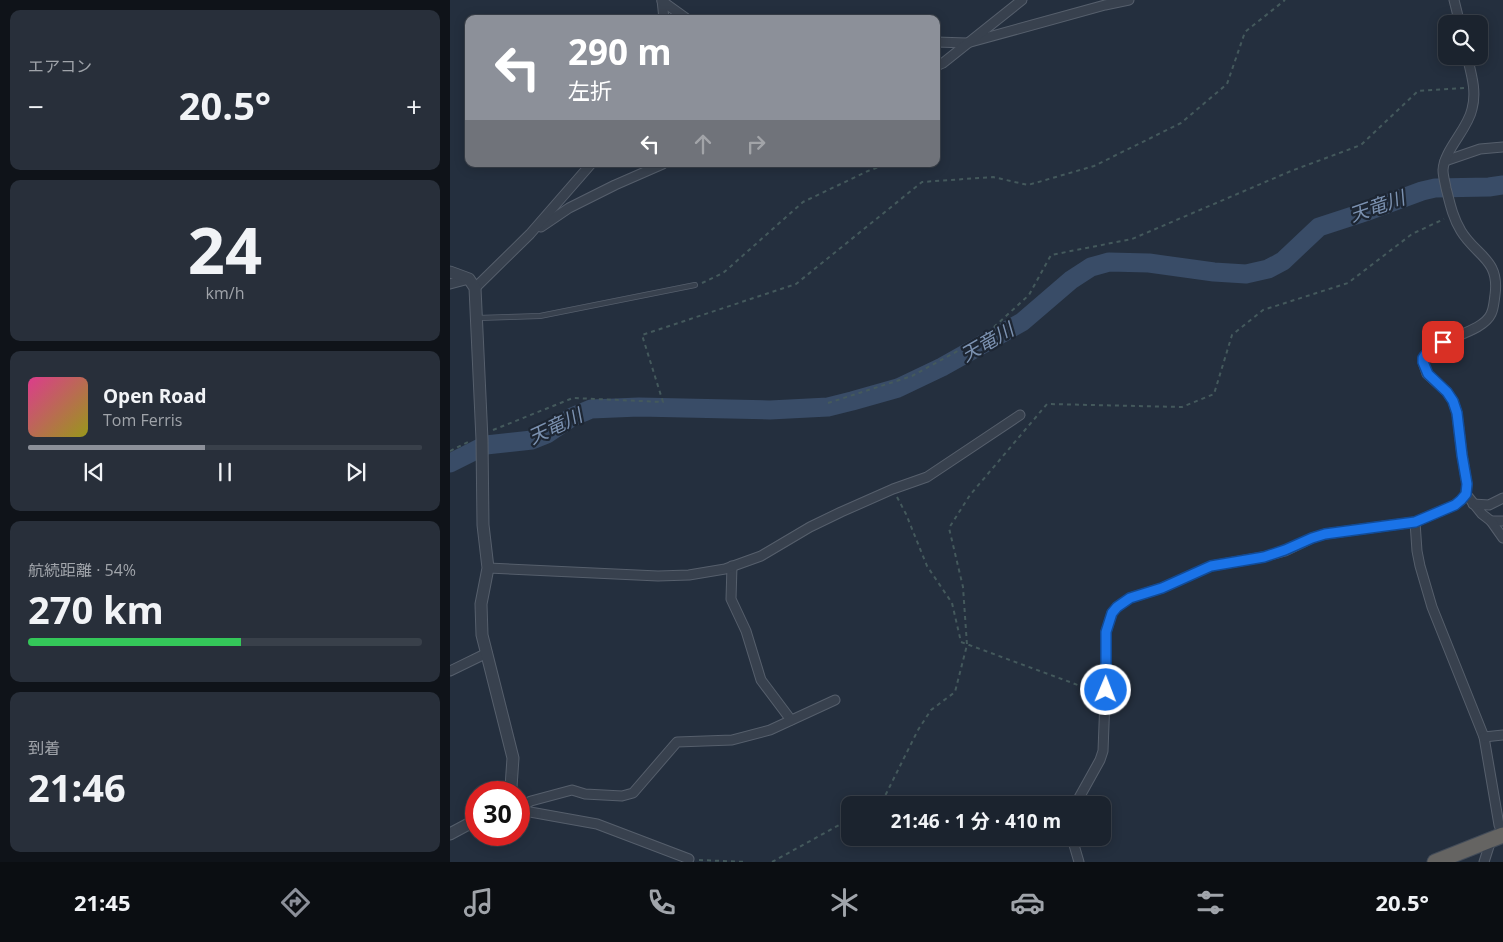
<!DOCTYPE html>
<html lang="ja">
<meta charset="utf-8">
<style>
:root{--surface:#1b232e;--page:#282f3a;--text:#f1f3f6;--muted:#a0a4aa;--line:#39404a;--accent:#8c9099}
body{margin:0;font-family:"Open Sans","Noto Sans JP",sans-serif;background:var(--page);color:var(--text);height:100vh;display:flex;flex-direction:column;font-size:19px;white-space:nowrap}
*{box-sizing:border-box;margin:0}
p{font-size:16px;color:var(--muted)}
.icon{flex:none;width:28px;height:28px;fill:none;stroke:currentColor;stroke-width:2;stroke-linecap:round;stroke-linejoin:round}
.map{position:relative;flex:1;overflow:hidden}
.drawer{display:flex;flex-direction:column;gap:10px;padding:10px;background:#0f1319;width:450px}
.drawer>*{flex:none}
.hud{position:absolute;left:15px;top:15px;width:475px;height:152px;border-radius:10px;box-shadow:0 2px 12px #0003,0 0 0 1px var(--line);background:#8c9099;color:#fff;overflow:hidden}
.controls{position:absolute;left:988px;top:15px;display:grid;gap:10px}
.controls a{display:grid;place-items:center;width:50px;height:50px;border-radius:10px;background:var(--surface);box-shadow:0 2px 12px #0003,0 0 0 1px var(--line);font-size:25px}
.speed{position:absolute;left:15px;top:781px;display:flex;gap:10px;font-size:25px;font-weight:700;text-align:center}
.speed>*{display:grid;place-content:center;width:65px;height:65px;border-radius:50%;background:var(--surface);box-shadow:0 2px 12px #0003,0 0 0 1px var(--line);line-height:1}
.speed .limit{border:8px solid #d22;background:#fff;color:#111}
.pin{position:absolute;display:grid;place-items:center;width:42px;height:42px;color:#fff;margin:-21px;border-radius:10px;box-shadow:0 2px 8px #0006}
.me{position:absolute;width:55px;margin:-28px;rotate:1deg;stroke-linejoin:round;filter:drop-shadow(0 0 4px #0008)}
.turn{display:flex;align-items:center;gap:18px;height:105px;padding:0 20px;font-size:22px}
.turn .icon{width:65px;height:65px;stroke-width:2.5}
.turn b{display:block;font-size:35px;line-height:42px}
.lanes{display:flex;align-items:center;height:48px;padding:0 20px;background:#0003;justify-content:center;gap:25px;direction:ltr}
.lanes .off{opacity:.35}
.big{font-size:38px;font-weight:700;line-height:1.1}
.drawer .card{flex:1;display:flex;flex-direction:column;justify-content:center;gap:8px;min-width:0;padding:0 18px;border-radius:10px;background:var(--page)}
.drawer .dial{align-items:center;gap:0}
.dial b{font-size:65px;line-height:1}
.song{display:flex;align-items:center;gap:15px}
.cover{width:60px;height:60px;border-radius:8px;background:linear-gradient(135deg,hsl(330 70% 55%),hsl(60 70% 35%))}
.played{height:5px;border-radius:2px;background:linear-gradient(90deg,var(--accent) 45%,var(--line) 45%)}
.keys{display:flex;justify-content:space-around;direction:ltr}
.heat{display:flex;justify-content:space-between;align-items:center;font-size:28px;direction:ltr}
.charge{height:8px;border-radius:4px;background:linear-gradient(90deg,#34c759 54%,var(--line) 0)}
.trip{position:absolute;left:391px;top:796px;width:270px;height:50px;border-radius:10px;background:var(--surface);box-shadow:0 2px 12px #0003,0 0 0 1px var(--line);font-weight:700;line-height:50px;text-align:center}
.dock{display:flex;height:80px;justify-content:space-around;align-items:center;background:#0b0e12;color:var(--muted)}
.dock .icon{width:35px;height:35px}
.dock .on{color:var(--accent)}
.dock b{font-size:22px;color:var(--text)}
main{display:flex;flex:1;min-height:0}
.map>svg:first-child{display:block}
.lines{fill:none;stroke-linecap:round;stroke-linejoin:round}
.river{stroke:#394c67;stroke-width:19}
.service-casing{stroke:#565f6c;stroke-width:6}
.minor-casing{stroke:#565f6c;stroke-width:11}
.tertiary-casing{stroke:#565f6c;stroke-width:13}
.trunk-casing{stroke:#434c59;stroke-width:17}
.path{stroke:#44595c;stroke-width:2;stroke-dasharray:4 4;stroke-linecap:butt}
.service{stroke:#38414e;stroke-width:4.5}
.minor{stroke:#38414e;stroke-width:9}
.tertiary{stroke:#38414e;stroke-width:11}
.trunk{stroke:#656462;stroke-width:15}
.route-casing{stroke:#114b97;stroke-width:12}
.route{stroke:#1a73e8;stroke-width:9}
.labels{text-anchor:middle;stroke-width:4.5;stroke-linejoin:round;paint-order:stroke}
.water-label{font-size:19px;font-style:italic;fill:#7c92b1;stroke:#1d2633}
</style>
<main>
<section class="drawer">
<div class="card"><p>エアコン</p>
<div class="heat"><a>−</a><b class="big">20.5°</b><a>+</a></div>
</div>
<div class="card dial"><b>24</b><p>km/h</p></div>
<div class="card">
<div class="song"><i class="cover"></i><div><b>Open Road</b><p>Tom Ferris</p></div></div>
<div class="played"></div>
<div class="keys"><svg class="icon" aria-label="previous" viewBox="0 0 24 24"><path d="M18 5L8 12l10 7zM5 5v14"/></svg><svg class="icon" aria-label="pause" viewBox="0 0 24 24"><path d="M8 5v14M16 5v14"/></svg><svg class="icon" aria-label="next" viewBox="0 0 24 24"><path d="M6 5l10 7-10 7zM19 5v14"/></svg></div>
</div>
<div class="card"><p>航続距離 · 54%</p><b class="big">270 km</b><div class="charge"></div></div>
<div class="card"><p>到着</p><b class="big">21:46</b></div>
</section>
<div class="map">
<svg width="1053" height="862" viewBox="0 0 1053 862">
<rect width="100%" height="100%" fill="#242f3e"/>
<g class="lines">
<!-- river -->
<polyline class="river" points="0,463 36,445 82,440 97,434 122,417 141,409 189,407 320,410 378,407 402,401 448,388 492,367 572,322 621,280 641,267 659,262 699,263 764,272 796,274 818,269 833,261 869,227 915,212 972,191 985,188 1039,187 1053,185"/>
<!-- service casing -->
<g class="service-casing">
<polyline id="service" points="27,318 90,316 245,285"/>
</g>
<!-- minor casing -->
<g class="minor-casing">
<g id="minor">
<polyline points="212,0 214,19"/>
<polyline points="1004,0 1010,24"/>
<polyline points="212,1 237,19"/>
<polyline points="486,42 517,43 655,5 679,0"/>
<polyline points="486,66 493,63 572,0"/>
<polyline points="995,161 1030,149 1053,147"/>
<polyline points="91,227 119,208 165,185 213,164"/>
<polyline points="0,284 19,279"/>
<polyline points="25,288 80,234 141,164"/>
<polyline points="1016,494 1032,514 1041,521 1053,521"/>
<polyline points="1023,504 1039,505 1053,498"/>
<polyline points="1041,521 1053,538"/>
<polyline points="965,522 967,551 970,566 982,607 1034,737 1049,825 1053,835"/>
<polyline points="282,566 281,599 296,631 311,680 341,720"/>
<polyline points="38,568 208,576 239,575 275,569 311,556 360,527 391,512 443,489 477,477 570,415"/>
<polyline points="0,671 37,653"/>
<polyline points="1034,737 1053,735"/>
<path d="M625,805L650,760L653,751L656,672V632L662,613L667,607L680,598L712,588L761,566L813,557L835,551L862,538L875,534L965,522L1005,505L1011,500L1016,494L1017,484L1012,455L1007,413L1003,401L997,392L977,374L973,362C974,339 1031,336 1041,314C1044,308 1044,301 1045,295C1050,259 1026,256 1011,231C1003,218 1000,204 996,188C995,182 993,176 993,170C994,150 1018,129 1022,109C1027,91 1021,73 1017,56"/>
<polyline points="69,807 81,801 122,790 135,794 172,796 183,793 227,742 282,740 320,730 385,700"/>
<polyline points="69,810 147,824 239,859"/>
<polyline points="622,838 629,862"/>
<polyline points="1034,862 1041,840"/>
</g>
</g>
<!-- tertiary casing -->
<g class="tertiary-casing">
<g id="tertiary">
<polyline points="0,272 19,279 25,288 32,440 33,525 38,568 31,604 32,635 63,758 61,787 59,792"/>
<polyline points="0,834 26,820"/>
</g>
</g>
<!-- trunk casing -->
<g class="trunk-casing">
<polyline id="trunk" points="985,862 1053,835"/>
</g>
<!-- path -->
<g class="path">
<polyline points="486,85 489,75"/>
<polyline points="252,283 273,273 280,267 353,202 418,171 437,164"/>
<polyline points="378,403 462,376 533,337 579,295 601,255 682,239 841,171 911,145 968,91 1014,88"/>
<polyline points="43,430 123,398 213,402 192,335 346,284 472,182 543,177 578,185 644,166 731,123 777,84 795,32 835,0"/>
<polyline points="0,451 20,441"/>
<polyline points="447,497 456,514 477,566 502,603 511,642 636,688 645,678 646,675"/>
<polyline points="423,805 436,794 468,730 481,710 505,692 517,645 513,587 499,528 520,495 597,404 732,407 764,394 782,335 813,310 898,283 962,234 994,219"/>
<polyline points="249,860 297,862"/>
<polyline points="322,862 400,819"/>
</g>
<!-- service -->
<use href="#service" class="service"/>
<!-- minor -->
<use href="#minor" class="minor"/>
<!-- tertiary -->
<use href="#tertiary" class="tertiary"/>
<!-- trunk -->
<use href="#trunk" class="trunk"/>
</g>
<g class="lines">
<!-- route casing -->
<g class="route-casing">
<polyline id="route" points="656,690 656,632 662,613 667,607 680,598 712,588 761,566 814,557 835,550 862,538 875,534 965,522 1005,505 1011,500 1016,494 1017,484 1012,455 1007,413 1003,401 997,392 978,374 973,362 973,358 975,355 993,342"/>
</g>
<!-- route -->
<use href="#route" class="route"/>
</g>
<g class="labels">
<!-- water labels -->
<g class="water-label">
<text transform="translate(927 206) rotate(-19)" y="7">天竜川</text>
<text transform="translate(537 342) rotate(-30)" y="7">天竜川</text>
<text transform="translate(105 426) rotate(-25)" y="7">天竜川</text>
</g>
</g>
</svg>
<div class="controls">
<a><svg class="icon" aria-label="search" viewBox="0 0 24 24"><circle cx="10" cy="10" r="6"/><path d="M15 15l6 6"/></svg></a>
</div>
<div class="speed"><div class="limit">30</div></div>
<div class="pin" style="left:993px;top:342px;background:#d93025"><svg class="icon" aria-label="arrive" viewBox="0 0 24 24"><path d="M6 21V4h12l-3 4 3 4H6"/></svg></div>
<svg class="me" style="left:656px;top:690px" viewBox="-20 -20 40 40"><circle r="17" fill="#1a73e8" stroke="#fff" stroke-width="3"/><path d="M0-11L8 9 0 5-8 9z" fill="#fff"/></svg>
<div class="trip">21:46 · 1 分 · 410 m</div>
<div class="hud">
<div class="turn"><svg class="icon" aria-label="left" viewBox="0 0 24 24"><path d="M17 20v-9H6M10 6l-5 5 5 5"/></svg><div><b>290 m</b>左折</div></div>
<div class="lanes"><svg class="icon" aria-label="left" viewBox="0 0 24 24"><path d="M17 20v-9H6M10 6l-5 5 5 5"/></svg><svg class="icon off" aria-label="ahead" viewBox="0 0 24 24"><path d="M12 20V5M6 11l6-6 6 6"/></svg><svg class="icon off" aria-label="right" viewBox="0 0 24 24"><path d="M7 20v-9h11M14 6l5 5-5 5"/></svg></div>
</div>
</div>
</main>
<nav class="dock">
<b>21:45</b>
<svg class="icon on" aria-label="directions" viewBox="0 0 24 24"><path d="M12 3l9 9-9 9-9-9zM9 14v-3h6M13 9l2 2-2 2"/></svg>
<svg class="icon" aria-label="music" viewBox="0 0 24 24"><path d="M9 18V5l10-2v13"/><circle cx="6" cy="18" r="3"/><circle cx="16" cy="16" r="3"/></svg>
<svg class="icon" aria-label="phone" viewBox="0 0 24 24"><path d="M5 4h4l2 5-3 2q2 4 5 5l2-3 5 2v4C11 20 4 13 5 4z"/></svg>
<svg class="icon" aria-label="climate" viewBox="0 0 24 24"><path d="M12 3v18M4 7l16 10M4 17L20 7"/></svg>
<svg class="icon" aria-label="car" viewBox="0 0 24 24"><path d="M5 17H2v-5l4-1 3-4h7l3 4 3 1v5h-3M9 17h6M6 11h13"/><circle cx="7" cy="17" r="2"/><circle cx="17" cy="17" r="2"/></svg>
<svg class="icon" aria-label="filters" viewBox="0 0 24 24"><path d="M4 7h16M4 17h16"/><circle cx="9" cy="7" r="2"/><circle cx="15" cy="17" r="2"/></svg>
<b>20.5°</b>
</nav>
